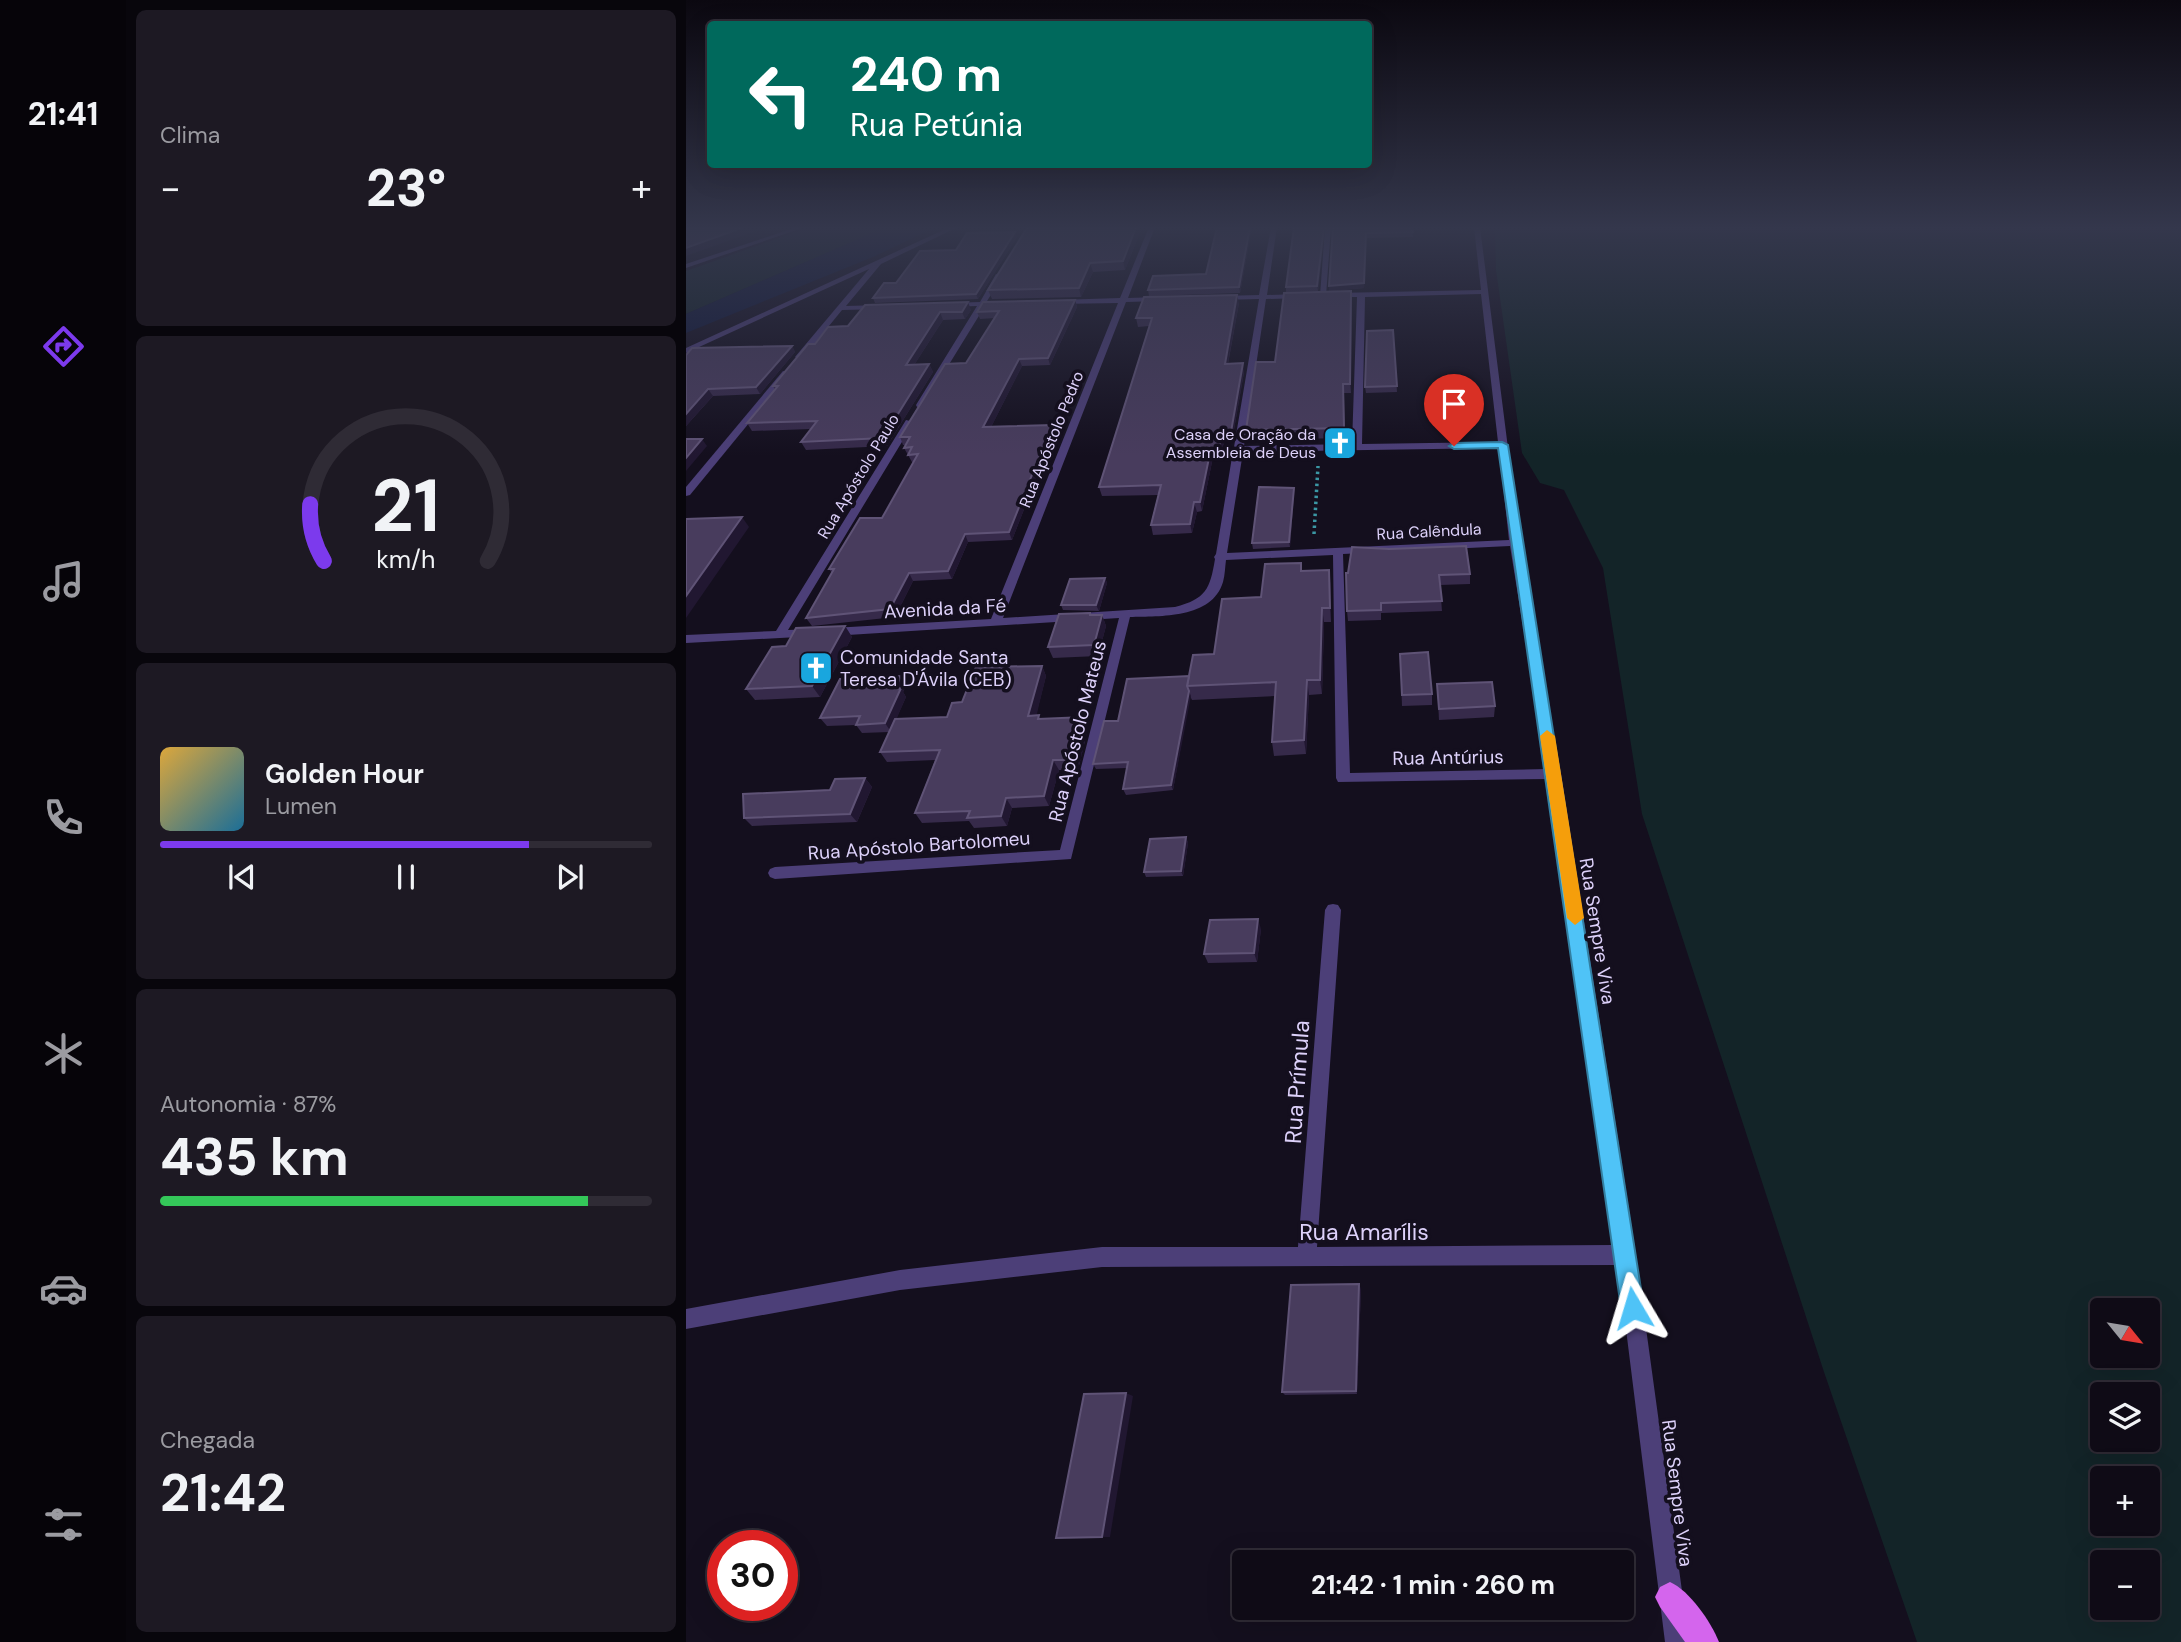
<!DOCTYPE html>
<html lang="pt">
<meta charset="utf-8">
<style>
:root{--surface:#0f0b16;--page:#1d1923;--text:#f1f3f6;--muted:#9b9ba1;--line:#2f2b35;--accent:#7c3aed}
body{margin:0;font-family:"DM Sans",sans-serif;background:var(--page);color:var(--text);height:100vh;display:flex;flex-direction:column;font-size:26px;white-space:nowrap}
*{box-sizing:border-box;margin:0}
p{font-size:23px;color:var(--muted)}
.icon{flex:none;width:38px;height:38px;fill:none;stroke:currentColor;stroke-width:2;stroke-linecap:round;stroke-linejoin:round}
.map{position:relative;flex:1;overflow:hidden}
.sheet{display:flex;flex-direction:column;gap:10px;padding:10px;background:#08060c;width:560px}
.sheet>*{flex:none}
.guide{position:absolute;left:21px;top:21px;width:665px;height:147px;border-radius:7px;box-shadow:0 7px 28px #0002,0 0 0 2px var(--line);background:#00695c;color:#fff;overflow:hidden}
.needle{width:46px;rotate:120deg}
.controls{position:absolute;left:1404px;top:1298px;display:grid;gap:14px}
.controls a{display:grid;place-items:center;width:70px;height:70px;border-radius:7px;background:var(--surface);box-shadow:0 7px 28px #0002,0 0 0 2px var(--line);font-size:35px}
.speed{position:absolute;left:21px;top:1530px;display:flex;gap:14px;font-size:35px;font-weight:700;text-align:center}
.speed>*{display:grid;place-content:center;width:91px;height:91px;border-radius:50%;background:var(--surface);box-shadow:0 7px 28px #0002,0 0 0 2px var(--line);line-height:1}
.speed .limit{border:10px solid #d22;background:#fff;color:#111}
.pin{position:absolute;display:grid;place-items:center;width:60px;height:60px;color:#fff;margin:-72px -30px;border-radius:50% 50% 50% 0;rotate:-45deg;box-shadow:0 0 7px #0007}
.pin .icon{rotate:45deg}
.me{position:absolute;width:77px;margin:-38px;rotate:353deg;stroke-linejoin:round;filter:drop-shadow(0 0 5px #0008)}
.turn{display:flex;align-items:center;gap:24px;height:147px;padding:0 28px;font-size:32px}
.turn .icon{width:91px;height:91px;stroke-width:2.5}
.turn b{display:block;font-size:49px;line-height:60px}
.big{font-size:52px;font-weight:700;line-height:1.1}
.sheet .widget{flex:1;display:flex;flex-direction:column;justify-content:center;gap:10px;min-width:0;padding:0 24px;border-radius:10px;background:var(--page)}
.sheet .dial{align-items:center;gap:0}
.dial svg{height:182px;overflow:visible;fill:none;stroke:var(--line);stroke-width:7;stroke-linecap:round;text-anchor:middle}
.dial text{fill:var(--text);stroke:none}
.song{display:flex;align-items:center;gap:21px}
.cover{width:84px;height:84px;border-radius:10px;background:linear-gradient(135deg,hsl(40 70% 55%),hsl(200 70% 35%))}
.played{height:7px;border-radius:4px;background:linear-gradient(90deg,var(--accent) 75%,var(--line) 75%)}
.keys{display:flex;justify-content:space-around;direction:ltr}
.heat{display:flex;justify-content:space-between;align-items:center;font-size:38px;direction:ltr}
.charge{height:10px;border-radius:5px;background:linear-gradient(90deg,#34c759 87%,var(--line) 0)}
.trip{position:absolute;left:546px;top:1550px;width:402px;height:70px;border-radius:7px;background:var(--surface);box-shadow:0 7px 28px #0002,0 0 0 2px var(--line);font-weight:700;line-height:70px;text-align:center}
main{display:flex;flex:1;min-height:0}
.tabs{display:flex;flex-direction:column;width:126px;justify-content:space-around;align-items:center;background:#060409;color:var(--muted)}
.tabs .icon{width:49px;height:49px}
.tabs .current{color:var(--accent)}
.tabs b{font-size:32px;color:var(--text)}
.map>svg:first-child{display:block}
.green{fill:#132428;fill-rule:evenodd}
.water{fill:#0e1638}
.lines{fill:none;stroke-linecap:round;stroke-linejoin:round}
.path{stroke:#3b97a4;stroke-width:3.5;stroke-dasharray:2.5 3.5;stroke-linecap:butt}
.service{fill:#4c3f78;fill-rule:evenodd}
.minor{fill:#4c3f78;fill-rule:evenodd}
.primary{fill:#d465ed;fill-rule:evenodd}
.wall{fill:#362a4a}
.shaded-wall{fill:#211731}
.building{fill:#483c5d;stroke:#5f5376;stroke-width:2}
.route{fill:#4fc3f7;stroke:#337fa1;stroke-width:2}
.slow{fill:#f59e0b}
.labels{text-anchor:middle;stroke-width:7;stroke-linejoin:round;paint-order:stroke}
.far-poi-label{font-size:16px;fill:#ddd1fa;stroke:#140f1e;text-anchor:end}
.far-street-label{font-size:16px;fill:#ddd1fa;stroke:#140f1e}
.street-label{font-size:19px;fill:#ddd1fa;stroke:#140f1e}
.poi-label{font-size:19px;fill:#ddd1fa;stroke:#140f1e;text-anchor:start}
.near-street-label{font-size:23px;fill:#ddd1fa;stroke:#140f1e}
</style>
<main>
<nav class="tabs">
<b>21:41</b>
<svg class="icon current" aria-label="directions" viewBox="0 0 24 24"><path d="M12 3l9 9-9 9-9-9zM9 14v-3h6M13 9l2 2-2 2"/></svg>
<svg class="icon" aria-label="music" viewBox="0 0 24 24"><path d="M9 18V5l10-2v13"/><circle cx="6" cy="18" r="3"/><circle cx="16" cy="16" r="3"/></svg>
<svg class="icon" aria-label="phone" viewBox="0 0 24 24"><path d="M5 4h4l2 5-3 2q2 4 5 5l2-3 5 2v4C11 20 4 13 5 4z"/></svg>
<svg class="icon" aria-label="climate" viewBox="0 0 24 24"><path d="M12 3v18M4 7l16 10M4 17L20 7"/></svg>
<svg class="icon" aria-label="car" viewBox="0 0 24 24"><path d="M5 17H2v-5l4-1 3-4h7l3 4 3 1v5h-3M9 17h6M6 11h13"/><circle cx="7" cy="17" r="2"/><circle cx="17" cy="17" r="2"/></svg>
<svg class="icon" aria-label="filters" viewBox="0 0 24 24"><path d="M4 7h16M4 17h16"/><circle cx="9" cy="7" r="2"/><circle cx="15" cy="17" r="2"/></svg>
</nav>
<section class="sheet">
<div class="widget"><p>Clima</p>
<div class="heat"><a>−</a><b class="big">23°</b><a>+</a></div>
</div>
<div class="widget dial"><svg viewBox="0 0 100 80">
<path d="M14 69A42 42 0 1 1 86 69"/>
<path d="M14 69A42 42 0 0 1 8 44" stroke="#7c3aed"/>
<text x="50" y="56" font-size="32" font-weight="700">21</text>
<text x="50" y="72" font-size="11">km/h</text>
</svg></div>
<div class="widget">
<div class="song"><i class="cover"></i><div><b>Golden Hour</b><p>Lumen</p></div></div>
<div class="played"></div>
<div class="keys"><svg class="icon" aria-label="previous" viewBox="0 0 24 24"><path d="M18 5L8 12l10 7zM5 5v14"/></svg><svg class="icon" aria-label="pause" viewBox="0 0 24 24"><path d="M8 5v14M16 5v14"/></svg><svg class="icon" aria-label="next" viewBox="0 0 24 24"><path d="M6 5l10 7-10 7zM19 5v14"/></svg></div>
</div>
<div class="widget"><p>Autonomia · 87%</p><b class="big">435 km</b><div class="charge"></div></div>
<div class="widget"><p>Chegada</p><b class="big">21:42</b></div>
</section>
<div class="map">
<svg width="1495" height="1642" viewBox="0 0 1495 1642">
<rect width="100%" height="100%" fill="#140f1e"/>
<!-- green -->
<g class="green">
<polygon points="124,227 201,227 0,314 0,271"/>
<path d="M809,227H1495V1642H1231L1138,1372L956,814L917,568L878,490L854,483L836,453L810,270ZM1416,1311H1461V1356H1416ZM1416,1395H1461V1440H1416ZM1416,1479H1461V1524H1416ZM1416,1563H1461V1608H1416Z"/>
</g>
<!-- water -->
<polygon class="water" points="200,227 250,227 187,257 0,333 0,314"/>
<g class="lines">
<!-- path -->
<polyline class="path" points="628,534 632,466"/>
<!-- service -->
<polygon class="service" points="639,227 645,227 640,296 637,298 634,296"/>
<!-- minor -->
<g class="minor">
<polygon points="111,227 119,227 0,268 0,264"/>
<polygon points="264,227 272,227 195,264 160,306 195,305 198,305 198,309 156,310 116,359 109,357 183,269 0,353 0,348"/>
<path d="M463,227H469L442,298L474,297L478,299L474,301L440,302L317,618L489,607C520,599 524,589 529,559L528,557L530,554L547,451L545,449L548,447L573,299L533,300L529,298L533,296L573,295L585,227H591L581,295L614,294L618,296L614,298L580,299L558,446L666,444L671,297H649L645,295L649,293L795,290L788,227H794L834,543L875,774L950,1255L1003,1642H979L932,1265L416,1267L214,1290L0,1329V1309L214,1270L416,1247H612L639,910L642,905L647,904L652,905L655,910L631,1247L929,1245L862,779L652,782L650,778L647,555L540,560C539,567 539,575 537,582C526,619 474,616 444,617L385,859L89,879L84,877L82,873L84,869L89,867L374,850L433,618L146,636L140,632L146,628L305,619L432,303L372,304L368,302L372,300L434,298ZM795,294L812,442L676,444L679,297ZM813,448L823,540L541,553L557,452ZM824,546L860,769L664,773L657,554Z"/>
<polygon points="310,274 317,276 301,301 314,301 318,303 299,306 238,405 231,407 230,405 291,306 264,307 260,305 264,303 294,302"/>
<polygon points="97,371 104,373 4,495 0,496 0,487"/>
<polygon points="220,420 228,422 102,630 126,629 132,633 130,636 0,643 0,635 90,631"/>
</g>
<!-- primary -->
<path class="primary" d="M984,1582C1004,1591 1025,1622 1033,1642H999L974,1607L969,1597L974,1587Z"/>
</g>
<!-- wall -->
<g class="wall">
<polygon points="456,227 439,270 407,272 395,297 306,299 302,290"/>
<polygon points="566,227 554,293 463,296 462,290 520,274"/>
<polygon points="639,227 632,291 600,292 600,287"/>
<polygon points="646,227 726,227 727,237 680,238 678,288 643,291 647,227"/>
<polygon points="331,237 292,299 189,303 187,298 210,283 270,250"/>
<polygon points="665,291 665,393 658,393 659,438 562,440 560,430"/>
<polygon points="389,300 391,307 364,365 336,366 305,427 368,433 326,540 282,542 266,579 227,581 209,617 126,626 120,618 146,573 143,569 196,518 227,462 226,462 218,448 220,445 217,445 214,437 280,363 309,318 294,319 291,312"/>
<polygon points="553,303 542,364 558,372 546,441 538,441 535,457 527,457 516,511 511,512 506,533 467,535 465,525 473,495 416,496 413,487 463,326 452,327 450,318"/>
<polygon points="179,305 285,310 279,319 257,320 228,365 243,364 247,372 201,446 120,450 115,442 125,429 66,431 61,423 89,390 87,386 129,344 162,326"/>
<polygon points="707,330 711,392 680,393 679,387"/>
<polygon points="106,346 109,352 74,394 27,396 0,426 0,355"/>
<polygon points="608,493 604,547 567,549 566,543"/>
<polygon points="616,571 645,584 645,622 638,622 636,694 623,695 620,754 588,756 586,742 589,696 506,700 504,696 487,790 440,795 437,789 441,768 410,769 407,764 432,721 503,676 528,654 575,597"/>
<polygon points="662,573 784,574 784,584 754,585 756,611 695,613 695,620 662,621 661,611"/>
<polygon points="419,578 421,583 413,611 377,610 375,605"/>
<polygon points="405,615 416,615 420,626 412,656 367,658 362,647"/>
<polygon points="159,626 166,637 134,697 69,700 60,689 100,646"/>
<polygon points="714,654 746,694 746,705 716,706"/>
<polygon points="356,666 360,676 350,715 355,719 398,717 402,728 392,770 373,770 363,806 326,808 321,826 288,828 283,821 236,823 229,813 249,760 201,762 194,752 203,732 176,733 170,725 141,726 134,718 221,684 217,692 220,697 210,719 261,717 276,702"/>
<polygon points="751,684 809,706 808,717 753,720"/>
<polygon points="179,778 186,787 171,822 66,826 58,818"/>
<polygon points="500,837 502,843 497,876 460,877 458,872"/>
<polygon points="575,929 571,962 522,963 518,954"/>
<polygon points="675,1289 671,1394 599,1395 596,1392"/>
</g>
<!-- shaded-wall -->
<g class="shaded-wall">
<polygon points="58,227 81,227 0,256 0,248"/>
<polygon points="450,227 456,227 439,270 437,261"/>
<polygon points="564,227 566,227 554,293 553,287"/>
<polygon points="638,227 639,227 632,291 631,286"/>
<polygon points="329,232 331,237 292,299 290,294"/>
<polygon points="680,238 678,288 643,291 643,286"/>
<polygon points="404,263 407,272 395,297 393,288"/>
<polygon points="665,291 666,300 665,393 664,384"/>
<polygon points="551,295 553,303 540,373 539,364"/>
<polygon points="389,300 391,307 364,365 362,358"/>
<polygon points="282,302 285,310 279,319 276,312"/>
<polygon points="254,312 257,320 223,373 220,365"/>
<polygon points="106,346 109,352 74,394 70,387"/>
<polygon points="333,359 336,366 301,435 297,427"/>
<polygon points="557,363 558,372 546,441 545,432"/>
<polygon points="243,364 247,372 201,446 197,438"/>
<polygon points="22,389 27,396 0,426 0,414"/>
<polygon points="366,425 368,433 326,540 323,532"/>
<polygon points="536,432 538,441 535,457 533,448"/>
<polygon points="16,439 21,446 0,471 0,458"/>
<polygon points="525,448 527,457 516,511 514,502"/>
<polygon points="608,488 608,493 604,547 603,542"/>
<polygon points="508,502 511,512 506,533 504,524"/>
<polygon points="56,517 63,527 0,618 0,596"/>
<polygon points="279,534 282,542 266,579 262,571"/>
<polygon points="643,570 645,584 645,622 644,608"/>
<polygon points="223,573 227,581 209,617 204,609"/>
<polygon points="419,578 421,583 413,611 410,605"/>
<polygon points="636,608 638,622 636,694 634,680"/>
<polygon points="416,615 420,626 412,656 408,645"/>
<polygon points="159,626 166,637 134,697 126,686"/>
<polygon points="356,666 360,676 348,726 342,716"/>
<polygon points="215,676 221,684 217,692 220,697 205,732 199,723 209,689"/>
<polygon points="621,680 623,695 620,754 618,740"/>
<polygon points="503,691 505,696 487,790 485,785"/>
<polygon points="398,717 402,728 392,770 387,760"/>
<polygon points="367,760 373,770 363,806 358,796"/>
<polygon points="179,778 186,787 171,822 164,814"/>
<polygon points="320,798 326,808 321,826 315,816"/>
<polygon points="500,837 502,843 497,876 495,871"/>
<polygon points="572,919 575,929 571,962 568,953"/>
<polygon points="673,1284 675,1289 671,1394 670,1391"/>
<polygon points="440,1393 447,1396 424,1537 416,1537"/>
</g>
<!-- building -->
<g class="building">
<polygon points="0,227 58,227 0,248"/>
<polygon points="350,227 450,227 437,261 404,263 393,288 302,290 341,228"/>
<polygon points="531,227 564,227 553,287 462,290 467,276 520,274"/>
<polygon points="608,227 638,227 631,286 600,287"/>
<polygon points="647,227 726,227 727,232 680,233 678,283 643,286"/>
<polygon points="329,232 290,294 187,298 198,283 210,283 234,251 270,250 281,233"/>
<polygon points="665,291 664,384 657,384 658,428 560,430 570,362 589,362 598,293"/>
<polygon points="551,295 539,364 557,363 545,432 536,432 533,448 525,448 514,502 508,502 504,524 465,525 475,485 413,487 466,318 450,318 458,297"/>
<polygon points="389,300 362,358 333,359 297,427 366,425 323,532 279,534 262,571 223,573 204,609 120,618 148,569 143,569 174,518 196,518 232,454 222,455 226,447 218,448 224,437 214,437 259,364 280,363 313,311 291,312 297,302"/>
<polygon points="282,302 276,312 254,312 220,365 243,364 197,438 115,442 131,421 61,423 92,386 87,386 122,344 129,344 142,327 162,326 179,305"/>
<polygon points="707,330 711,386 679,387 681,331"/>
<polygon points="106,346 70,387 22,389 0,414 0,355 6,348"/>
<polygon points="0,439 16,439 0,458"/>
<polygon points="573,487 608,488 603,542 566,543"/>
<polygon points="56,517 0,596 0,519"/>
<polygon points="780,546 784,574 753,575 756,601 695,603 695,610 661,611 660,573 662,573 666,547 703,549"/>
<polygon points="615,563 615,571 643,570 644,608 636,608 634,680 621,680 618,740 586,742 590,682 501,686 507,655 528,654 536,599 575,597 579,564"/>
<polygon points="419,578 410,605 375,605 384,579"/>
<polygon points="404,613 404,615 416,615 408,645 362,647 373,614"/>
<polygon points="159,626 126,686 60,689 86,647 100,646 110,628"/>
<polygon points="742,652 746,694 716,695 714,654"/>
<polygon points="356,666 342,716 353,715 352,719 398,717 387,760 367,760 358,796 320,798 315,816 281,818 284,811 229,813 254,750 194,752 209,719 261,717 266,703 276,702 290,667"/>
<polygon points="215,676 209,689 215,688 199,723 170,725 174,716 134,718 154,679"/>
<polygon points="503,676 501,686 503,691 485,785 437,789 442,762 407,764 418,721 432,721 441,679"/>
<polygon points="806,682 809,706 753,709 751,684"/>
<polygon points="179,778 164,814 58,818 57,794 144,790 149,779"/>
<polygon points="500,837 495,871 458,872 464,839"/>
<polygon points="572,919 568,953 518,954 524,920"/>
<polygon points="673,1284 670,1391 596,1392 605,1285"/>
<polygon points="440,1393 416,1537 370,1538 398,1394"/>
</g>
<!-- sky -->
<linearGradient id="sky" x2="0" y2="1"><stop stop-color="#0b0810"/><stop offset="0.5" stop-color="#34374c"/><stop offset="1" stop-color="#34374c" stop-opacity="0"/></linearGradient>
<rect width="1495" height="456" fill="url(#sky)"/>
<!-- route -->
<polygon class="route" points="816,442 822,445 958,1308 955,1316 947,1319 939,1316 935,1308 812,448 768,449 763,446 768,443"/>
<!-- slow -->
<polygon class="slow" points="861,730 869,736 898,918 889,925 881,918 854,736"/>
<!-- icons -->
<defs>
<g id="church-square" transform="scale(1.75)"><rect x="-9" y="-9" width="18" height="18" rx="4" fill="#19a6de" stroke="#140f1e"/><path d="M-1.2-6h2.4v3.5h3.3v2.4h-3.3V6h-2.4V-.1h-3.3v-2.4h3.3Z" fill="#fff"/></g>
</defs>
<g fill-rule="evenodd">
<use href="#church-square" x="654" y="443"/>
<use href="#church-square" x="130" y="668"/>
</g>
<g class="labels">
<!-- far-poi labels -->
<g class="far-poi-label">
<text x="630" y="440">Casa de Oração da<tspan x="630" dy="18">Assembleia de Deus</tspan></text>
</g>
<!-- far-street labels -->
<g class="far-street-label">
<text transform="translate(365 439) rotate(-68)" y="6">Rua Apóstolo Pedro</text>
<text transform="translate(172 476) rotate(-59)" y="6">Rua Apóstolo Paulo</text>
<text transform="translate(743 531) rotate(-3)" y="6">Rua Calêndula</text>
</g>
<!-- street labels -->
<g class="street-label">
<text transform="translate(259 608) rotate(-3)" y="7">Avenida da Fé</text>
<text transform="translate(391 731) rotate(-76)" y="7">Rua Apóstolo Mateus</text>
<text transform="translate(762 757) rotate(-1)" y="7">Rua Antúrius</text>
<text transform="translate(233 845) rotate(-4)" y="7">Rua Apóstolo Bartolomeu</text>
<text transform="translate(912 931) rotate(81)" y="7">Rua Sempre Viva</text>
<text transform="translate(992 1493) rotate(83)" y="7">Rua Sempre Viva</text>
</g>
<!-- poi labels -->
<g class="poi-label">
<text x="154" y="664">Comunidade Santa<tspan x="154" dy="22">Teresa D'Ávila (CEB)</tspan></text>
</g>
<!-- near-street labels -->
<g class="near-street-label">
<text transform="translate(611 1082) rotate(-86)" y="8">Rua Prímula</text>
<text x="678" y="1240">Rua Amarílis</text>
</g>
</g>
</svg>
<div class="controls">
<a><svg class="needle" viewBox="-14 -14 28 28"><path d="M0-13l5 13h-10z" fill="#e53935"/><path d="M0 13l5-13h-10z" fill="#9b9ba1"/></svg></a>
<a><svg class="icon" aria-label="layers" viewBox="0 0 24 24"><path d="M12 4l9 5-9 5-9-5zM3 14l9 5 9-5"/></svg></a>
<a>+</a>
<a>−</a>
</div>
<div class="speed"><div class="limit">30</div></div>
<div class="pin" style="left:768px;top:446px;background:#d93025"><svg class="icon" aria-label="arrive" viewBox="0 0 24 24"><path d="M6 21V4h12l-3 4 3 4H6"/></svg></div>
<svg class="me" style="left:947px;top:1308px" viewBox="-20 -20 40 40"><path d="M0-17L14 15 0 8-14 15z" fill="#4fc3f7" stroke="#fff" stroke-width="4"/></svg>
<div class="trip">21:42 · 1 min · 260 m</div>
<div class="guide">
<div class="turn"><svg class="icon" aria-label="left" viewBox="0 0 24 24"><path d="M17 20v-9H6M10 6l-5 5 5 5"/></svg><div><b>240 m</b>Rua Petúnia</div></div>
</div>
</div>
</main>
